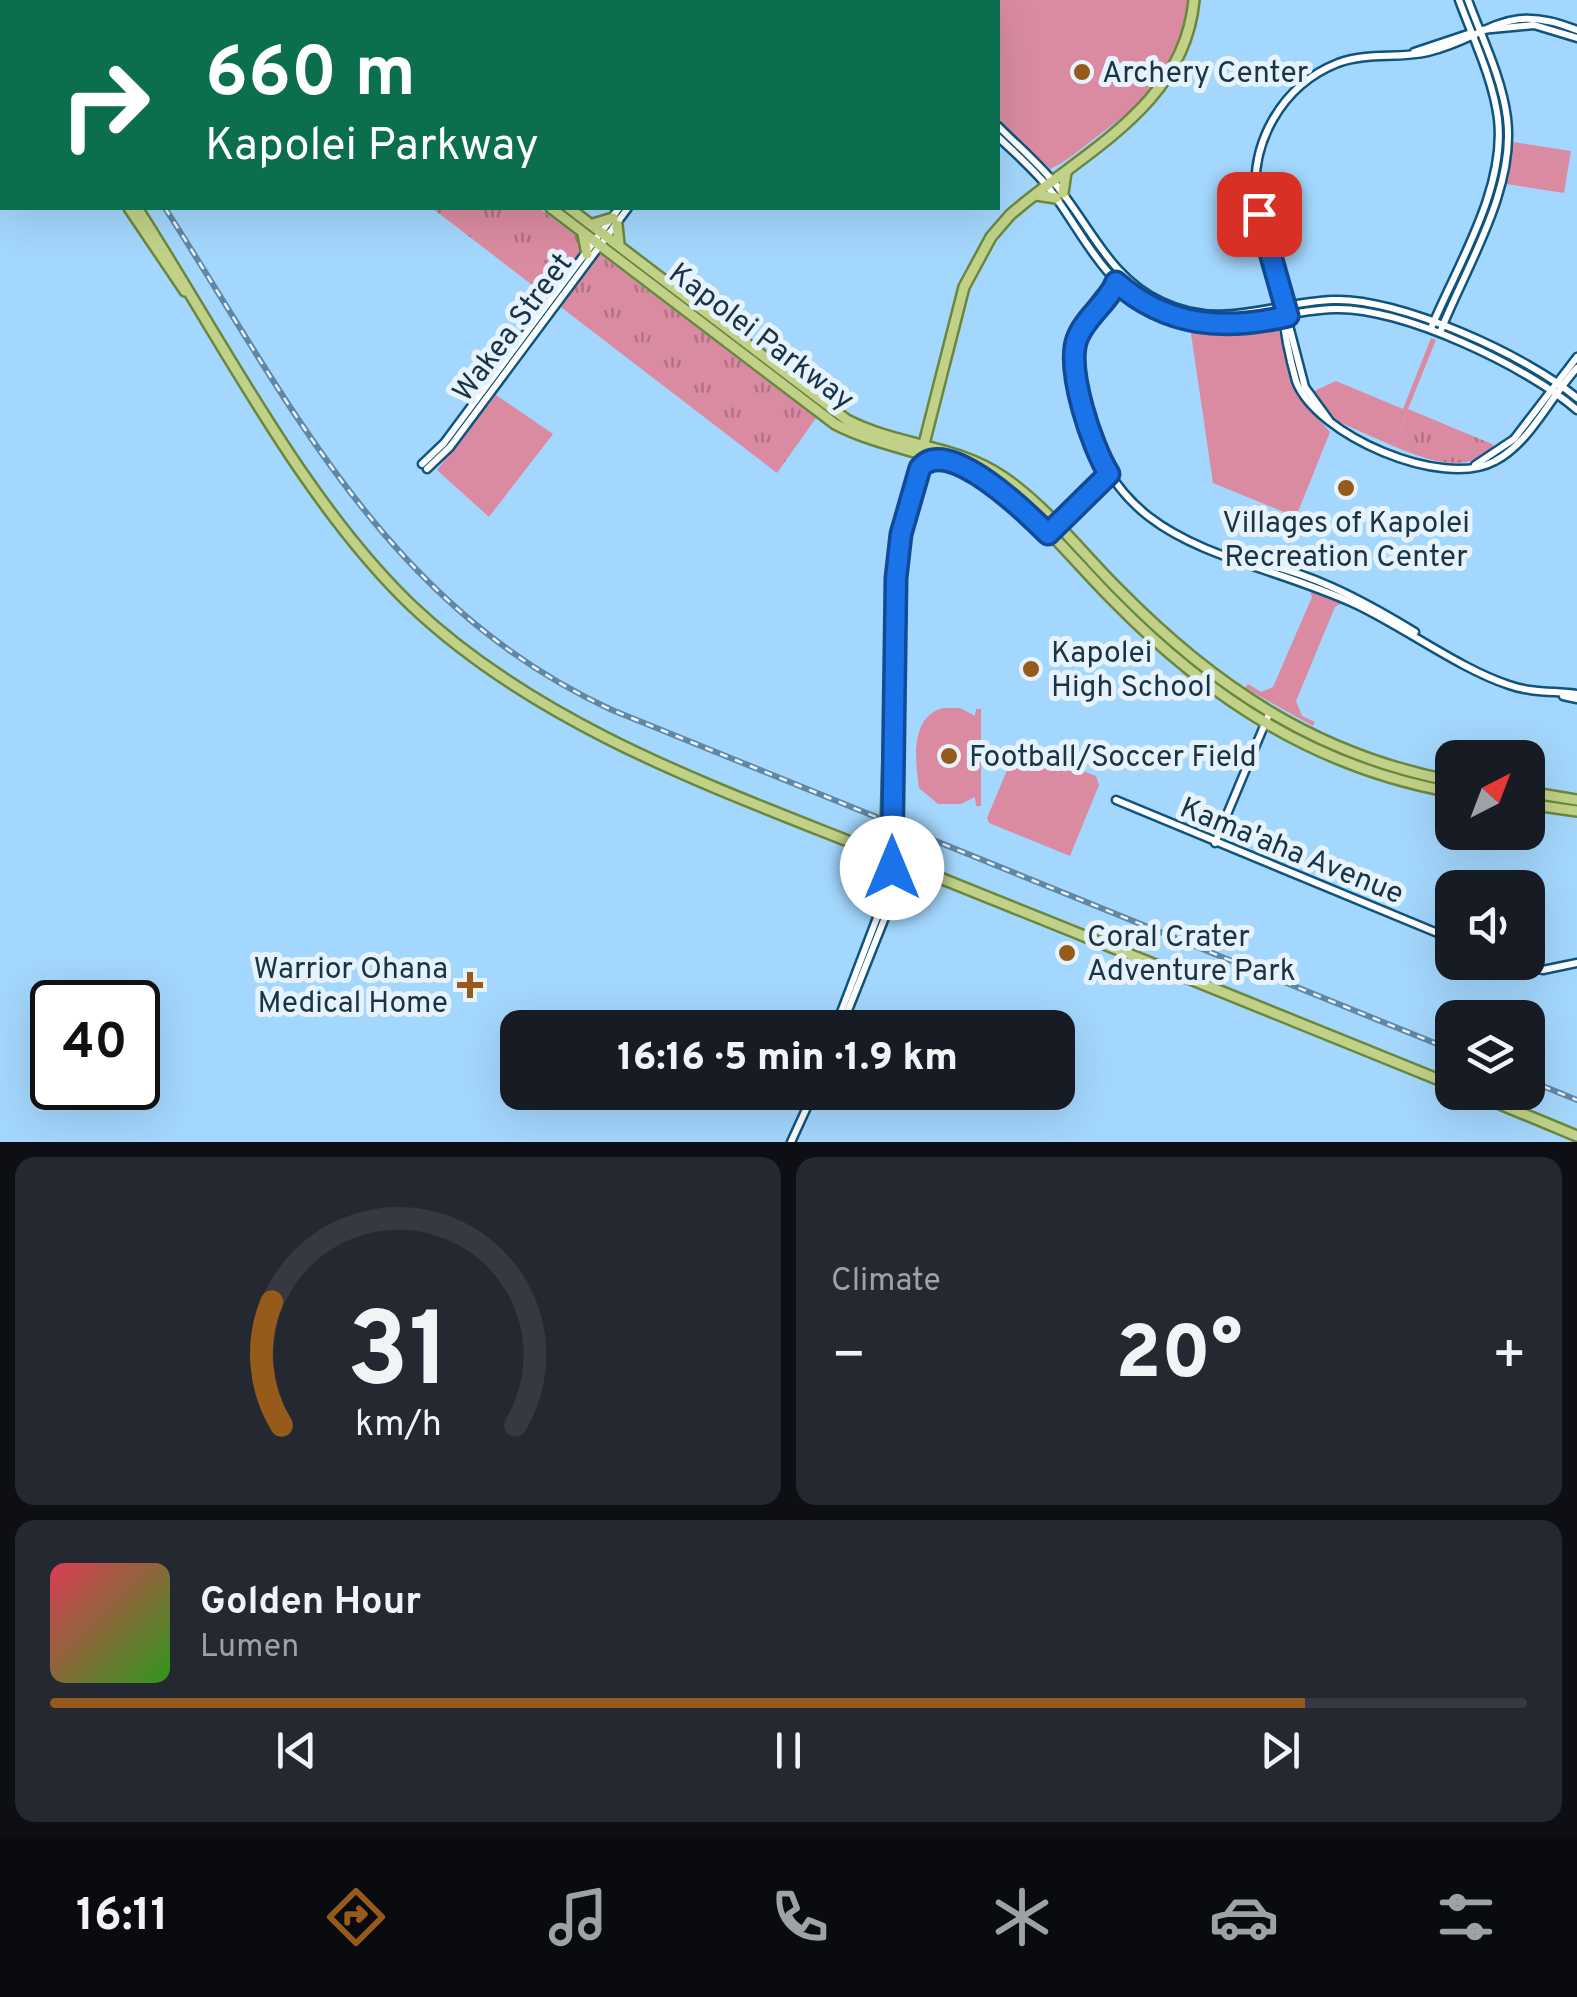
<!DOCTYPE html>
<meta charset="utf-8">
<style>
:root{--surface:#171b24;--page:#242831;--text:#f1f3f6;--muted:#9ea1a6;--line:#363941;--accent:#965a1b}
body{margin:0;font-family:Overpass,sans-serif;background:var(--page);color:var(--text);height:100vh;display:flex;flex-direction:column;font-size:38px;white-space:nowrap}
*{box-sizing:border-box;margin:0}
p{font-size:32px;color:var(--muted)}
.icon{flex:none;width:55px;height:55px;fill:none;stroke:currentColor;stroke-width:2;stroke-linecap:round;stroke-linejoin:round}
.map{position:relative;height:1142px;overflow:hidden}
.side{display:flex;flex-direction:column;gap:15px;padding:15px;background:#0d0f14;flex:1}
.side>*{flex:none}
.top-card{position:absolute;left:0px;top:0px;width:1000px;height:210px;box-shadow:0 10px 40px #0002;background:#0b6e4f;color:#fff;overflow:hidden}
.needle{width:65px;rotate:42deg}
.buttons{position:absolute;left:1435px;top:740px;display:grid;gap:20px}
.buttons a{display:grid;place-items:center;width:110px;height:110px;border-radius:20px;background:var(--surface);box-shadow:0 10px 40px #0002;font-size:50px}
.speed{position:absolute;left:30px;top:980px;display:flex;gap:20px;font-size:50px;font-weight:700;text-align:center}
.speed>*{display:grid;place-content:center;width:130px;height:130px;border-radius:50%;background:var(--surface);box-shadow:0 10px 40px #0002;line-height:1}
.speed .limit{border:5px solid #111;border-radius:15px;background:#fff;color:#111}
.pin{position:absolute;display:grid;place-items:center;width:85px;height:85px;color:#fff;margin:-42px;border-radius:20px;box-shadow:0 5px 15px #0006}
.me{position:absolute;width:110px;margin:-55px;rotate:0deg;stroke-linejoin:round;filter:drop-shadow(0 0 8px #0008)}
.turn{display:flex;align-items:center;gap:35px;height:210px;padding:0 40px;font-size:45px}
.turn .icon{width:130px;height:130px;stroke-width:2.5}
.turn b{display:block;font-size:70px;line-height:85px}
.big{font-size:75px;font-weight:800;line-height:1.1}
.side .widget{flex:1;display:flex;flex-direction:column;justify-content:center;gap:15px;min-width:0;padding:0 35px;border-radius:20px;background:var(--page)}
.side .dial{align-items:center;gap:0}
.dial svg{height:260px;overflow:visible;fill:none;stroke:var(--line);stroke-width:7;stroke-linecap:round;text-anchor:middle}
.dial text{fill:var(--text);stroke:none}
.song{display:flex;align-items:center;gap:30px}
.cover{width:120px;height:120px;border-radius:15px;background:linear-gradient(135deg,hsl(350 70% 55%),hsl(110 70% 35%))}
.played{height:10px;border-radius:5px;background:linear-gradient(90deg,var(--accent) 85%,var(--line) 85%)}
.keys{display:flex;justify-content:space-around;direction:ltr}
.heat{display:flex;justify-content:space-between;align-items:center;font-size:55px;direction:ltr}
.side .tiles{flex:1;display:grid;gap:15px;grid-template-columns:1fr 1fr}
.widget:last-child{grid-column:span 2}
.trip{position:absolute;left:500px;top:1010px;width:575px;height:100px;border-radius:20px;background:var(--surface);box-shadow:0 10px 40px #0002;font-weight:800;line-height:100px;text-align:center}
.menu{display:flex;height:160px;justify-content:space-around;align-items:center;background:#090b0e;color:var(--muted)}
.menu .icon{width:70px;height:70px}
.menu .on{color:var(--accent)}
.menu b{font-size:45px;color:var(--text)}
.map>svg:first-child{display:block}
.grass{fill:url(#grass-tufts)}
.green{fill:#db8ba1}
.lines{fill:none;stroke-linecap:round;stroke-linejoin:round}
.minor-casing{stroke:#0e547d;stroke-width:11}
.major-casing{stroke:#6b873d;stroke-width:14}
.minor{stroke:#fff;stroke-width:6}
.major{stroke:#c1d288;stroke-width:9}
.rail-casing{stroke:#6087a4;stroke-width:6}
.rail{stroke:#e6f3fc;stroke-width:2.5;stroke-dasharray:8;stroke-linecap:butt}
.route-casing{stroke:#114b97;stroke-width:25}
.route{stroke:#1a73e8;stroke-width:18}
.poi-dot{fill:#965a1b;stroke:#e6f3fc;stroke-width:4}
.labels{text-anchor:middle;stroke-width:10;stroke-linejoin:round;paint-order:stroke}
.poi-label{font-size:30px;fill:#1a3447;stroke:#e6f3fc;text-anchor:start}
.street-label{font-size:30px;fill:#1a3447;stroke:#e6f3fc}
</style>
<div class="map">
<svg width="1577" height="1142" viewBox="0 0 1577 1142">
<defs>
<pattern id="grass-tufts" width="24" height="20" patternUnits="userSpaceOnUse" patternTransform="scale(2.5)"><rect width="24" height="20" fill="#db8ba1"/><path d="M3 7l-1-3M5 7V3M7 7l1-3M15 17l-1-3M17 17v-4M19 17l1-3" fill="none" stroke="#b17285"/></pattern>
</defs>
<rect width="100%" height="100%" fill="#a4d7fd"/>
<!-- grass -->
<g class="grass">
<polygon points="432,208 539,208 816,418 777,473"/>
<path d="M1408,409L1492,444L1496,450C1460,473 1430,461 1393,446Z"/>
</g>
<!-- green -->
<g class="green">
<path d="M795,0H1189C1181,65 1147,101 1095,138C1081,149 1066,162 1050,169L998,123V2Z"/>
<polygon points="1513,142 1571,151 1564,193 1506,184"/>
<polygon points="1277,324 1296,394 1330,432 1296,517 1213,483 1190,327 1234,331"/>
<polygon points="1431,338 1436,340 1393,446 1337,421 1312,392 1336,381 1403,409"/>
<polygon points="496,395 553,434 489,517 437,470"/>
<polygon points="1308,584 1347,600 1335,607 1296,701 1302,716 1315,722 1313,726 1245,688 1248,684 1261,692 1273,687 1312,597"/>
<path d="M943,708H960L975,716L976,709H981V806H976L975,797L961,804H938L919,788C915,759 910,717 943,708Z"/>
<polygon points="1031,750 1096,776 1099,785 1070,856 989,823 987,818 1011,761 1024,766"/>
</g>
<g class="lines">
<!-- minor casing -->
<g class="minor-casing">
<g id="minor">
<polyline points="475,0 476,2"/>
<polyline points="628,0 628,2"/>
<polyline points="636,0 636,2"/>
<polyline points="1481,30 1534,25 1577,38"/>
<path d="M1577,30C1504,0 1490,37 1428,52C1398,59 1368,52 1338,63C1282,85 1248,144 1257,204C1263,238 1279,272 1282,307C1284,332 1289,356 1296,381C1316,435 1443,490 1495,461C1531,442 1550,397 1577,368"/>
<polyline points="1414,52 1471,33"/>
<path d="M998,126C1019,147 1043,167 1061,191C1093,232 1112,279 1162,302C1222,331 1273,302 1333,300C1398,297 1528,356 1577,398"/>
<path d="M998,137C1016,154 1036,171 1051,191C1084,235 1103,284 1156,309C1223,342 1268,311 1334,309C1400,306 1528,367 1577,410"/>
<path d="M1116,282L1110,283C1074,323 1072,340 1081,392C1108,554 1233,548 1355,604C1404,627 1460,669 1509,685C1531,693 1555,691 1577,694"/>
<polyline points="1286,314 1305,387 1329,420"/>
<path d="M1432,326C1458,264 1506,188 1498,119C1493,79 1473,38 1459,0"/>
<path d="M1441,330C1467,265 1516,189 1507,118C1502,78 1482,38 1468,0"/>
<polyline points="1078,336 1116,282"/>
<polyline points="422,464 444,443 619,208"/>
<polyline points="1475,465 1514,439 1577,357"/>
<polyline points="427,469 450,447 628,208"/>
<polyline points="1056,526 1109,474"/>
<path d="M1239,559C1303,568 1361,599 1415,632"/>
<polyline points="1563,696 1577,699"/>
<polyline points="1116,800 1452,939"/>
<polyline points="1215,843 1269,714"/>
<polyline points="895,894 903,875 911,868"/>
<polyline points="1511,962 1543,970 1577,963"/>
<polyline points="835,1028 878,915 885,857"/>
<polyline points="841,1028 890,905 892,860"/>
<polyline points="791,1142 814,1092"/>
</g>
</g>
<!-- major casing -->
<g class="major-casing">
<g id="major">
<polyline points="280,0 283,2"/>
<polyline points="298,0 302,2"/>
<polyline points="38,2 42,0"/>
<polyline points="55,2 59,0"/>
<polyline points="1063,193 1066,172"/>
<polyline points="1036,195 1056,198"/>
<polyline points="129,208 185,291"/>
<path d="M137,208C219,335 303,502 412,606C539,726 713,787 873,851C1066,929 1260,1006 1452,1085"/>
<path d="M551,208L835,424C887,451 950,453 999,488C1041,518 1076,563 1113,600C1209,698 1316,768 1452,792"/>
<path d="M569,208L847,420C897,446 957,445 1003,477C1046,506 1081,552 1117,588C1213,686 1316,755 1452,781"/>
<polyline points="593,224 613,218"/>
<polyline points="617,225 619,244"/>
<polyline points="583,234 587,254"/>
<polyline points="1528,792 1577,800"/>
<polyline points="1528,804 1577,811"/>
<polyline points="885,857 889,730"/>
<path d="M892,860L896,578L901,534L964,287L991,237L1010,215C1083,151 1184,107 1194,0"/>
<polyline points="1471,1092 1577,1136"/>
</g>
</g>
<!-- minor -->
<use href="#minor" class="minor"/>
<!-- major -->
<use href="#major" class="major"/>
<!-- rail casing -->
<g class="rail-casing">
<g id="rail">
<polyline points="32,0 34,2"/>
<path d="M165,208C293,407 387,606 612,710L1452,1050"/>
<polyline points="1528,1080 1577,1100"/>
</g>
</g>
<!-- rail -->
<use href="#rail" class="rail"/>
</g>
<g class="lines">
<!-- route casing -->
<g class="route-casing">
<path id="route" d="M892,868L896,578L901,534L920,468C947,434 1028,514 1048,534L1109,474C1092,447 1066,370 1077,339C1085,317 1109,302 1116,282C1167,327 1224,331 1288,316L1259,214"/>
</g>
<!-- route -->
<use href="#route" class="route"/>
</g>
<!-- markers -->
<g class="poi-dot">
<circle cx="1082" cy="72" r="10"/>
<circle cx="1346" cy="488" r="10"/>
<circle cx="1031" cy="669" r="10"/>
<circle cx="949" cy="756" r="10"/>
<circle cx="1067" cy="953" r="10"/>
<path d="M465 970h10v10h10v10h-10v10h-10v-10h-10v-10h10z"/>
</g>
<g class="labels">
<!-- poi labels -->
<g class="poi-label">
<text x="1102" y="82">Archery Center</text>
<text x="1346" y="532" text-anchor="middle">Villages of Kapolei<tspan x="1346" dy="34">Recreation Center</tspan></text>
<text x="1051" y="662">Kapolei<tspan x="1051" dy="34">High School</tspan></text>
<text x="969" y="766">Football/Soccer Field</text>
<text x="1087" y="946">Coral Crater<tspan x="1087" dy="34">Adventure Park</tspan></text>
<text x="448" y="978" text-anchor="end">Warrior Ohana<tspan x="448" dy="34">Medical Home</tspan></text>
</g>
<!-- street labels -->
<g class="street-label">
<text transform="translate(512 327) rotate(-53)" y="10">Wakea Street</text>
<text transform="translate(762 336) rotate(37)" y="10">Kapolei Parkway</text>
<text transform="translate(1292 850) rotate(22)" y="10">Kama'aha Avenue</text>
</g>
</g>
</svg>
<div class="buttons">
<a><svg class="needle" viewBox="-14 -14 28 28"><path d="M0-13l5 13h-10z" fill="#e53935"/><path d="M0 13l5-13h-10z" fill="#9ea1a6"/></svg></a>
<a><svg class="icon" aria-label="sound" viewBox="0 0 24 24"><path d="M4 9h4l5-4v14l-5-4H4zM17 9q2 3 0 6"/></svg></a>
<a><svg class="icon" aria-label="layers" viewBox="0 0 24 24"><path d="M12 4l9 5-9 5-9-5zM3 14l9 5 9-5"/></svg></a>
</div>
<div class="speed"><div class="limit">40</div></div>
<div class="pin" style="left:1259px;top:214px;background:#d93025"><svg class="icon" aria-label="arrive" viewBox="0 0 24 24"><path d="M6 21V4h12l-3 4 3 4H6"/></svg></div>
<svg class="me" style="left:892px;top:868px" viewBox="-20 -20 40 40"><circle r="19" fill="#fff"/><path d="M0-13L10 11 0 6-10 11z" fill="#1a73e8"/></svg>
<div class="trip">16:16 · 5 min · 1.9 km</div>
<div class="top-card">
<div class="turn"><svg class="icon" aria-label="right" viewBox="0 0 24 24"><path d="M7 20v-9h11M14 6l5 5-5 5"/></svg><div><b>660 m</b>Kapolei Parkway</div></div>
</div>
</div>
<section class="side">
<div class="tiles">
<div class="widget dial"><svg viewBox="0 0 100 80">
<path d="M14 69A42 42 0 1 1 86 69"/>
<path d="M14 69A42 42 0 0 1 11 31" stroke="#965a1b"/>
<text x="50" y="56" font-size="32" font-weight="700">31</text>
<text x="50" y="72" font-size="11">km/h</text>
</svg></div>
<div class="widget"><p>Climate</p>
<div class="heat"><a>−</a><b class="big">20°</b><a>+</a></div>
</div>
<div class="widget">
<div class="song"><i class="cover"></i><div><b>Golden Hour</b><p>Lumen</p></div></div>
<div class="played"></div>
<div class="keys"><svg class="icon" aria-label="previous" viewBox="0 0 24 24"><path d="M18 5L8 12l10 7zM5 5v14"/></svg><svg class="icon" aria-label="pause" viewBox="0 0 24 24"><path d="M8 5v14M16 5v14"/></svg><svg class="icon" aria-label="next" viewBox="0 0 24 24"><path d="M6 5l10 7-10 7zM19 5v14"/></svg></div>
</div>
</div>
</section>
<nav class="menu">
<b>16:11</b>
<svg class="icon on" aria-label="directions" viewBox="0 0 24 24"><path d="M12 3l9 9-9 9-9-9zM9 14v-3h6M13 9l2 2-2 2"/></svg>
<svg class="icon" aria-label="music" viewBox="0 0 24 24"><path d="M9 18V5l10-2v13"/><circle cx="6" cy="18" r="3"/><circle cx="16" cy="16" r="3"/></svg>
<svg class="icon" aria-label="phone" viewBox="0 0 24 24"><path d="M5 4h4l2 5-3 2q2 4 5 5l2-3 5 2v4C11 20 4 13 5 4z"/></svg>
<svg class="icon" aria-label="climate" viewBox="0 0 24 24"><path d="M12 3v18M4 7l16 10M4 17L20 7"/></svg>
<svg class="icon" aria-label="car" viewBox="0 0 24 24"><path d="M5 17H2v-5l4-1 3-4h7l3 4 3 1v5h-3M9 17h6M6 11h13"/><circle cx="7" cy="17" r="2"/><circle cx="17" cy="17" r="2"/></svg>
<svg class="icon" aria-label="filters" viewBox="0 0 24 24"><path d="M4 7h16M4 17h16"/><circle cx="9" cy="7" r="2"/><circle cx="15" cy="17" r="2"/></svg>
</nav>
